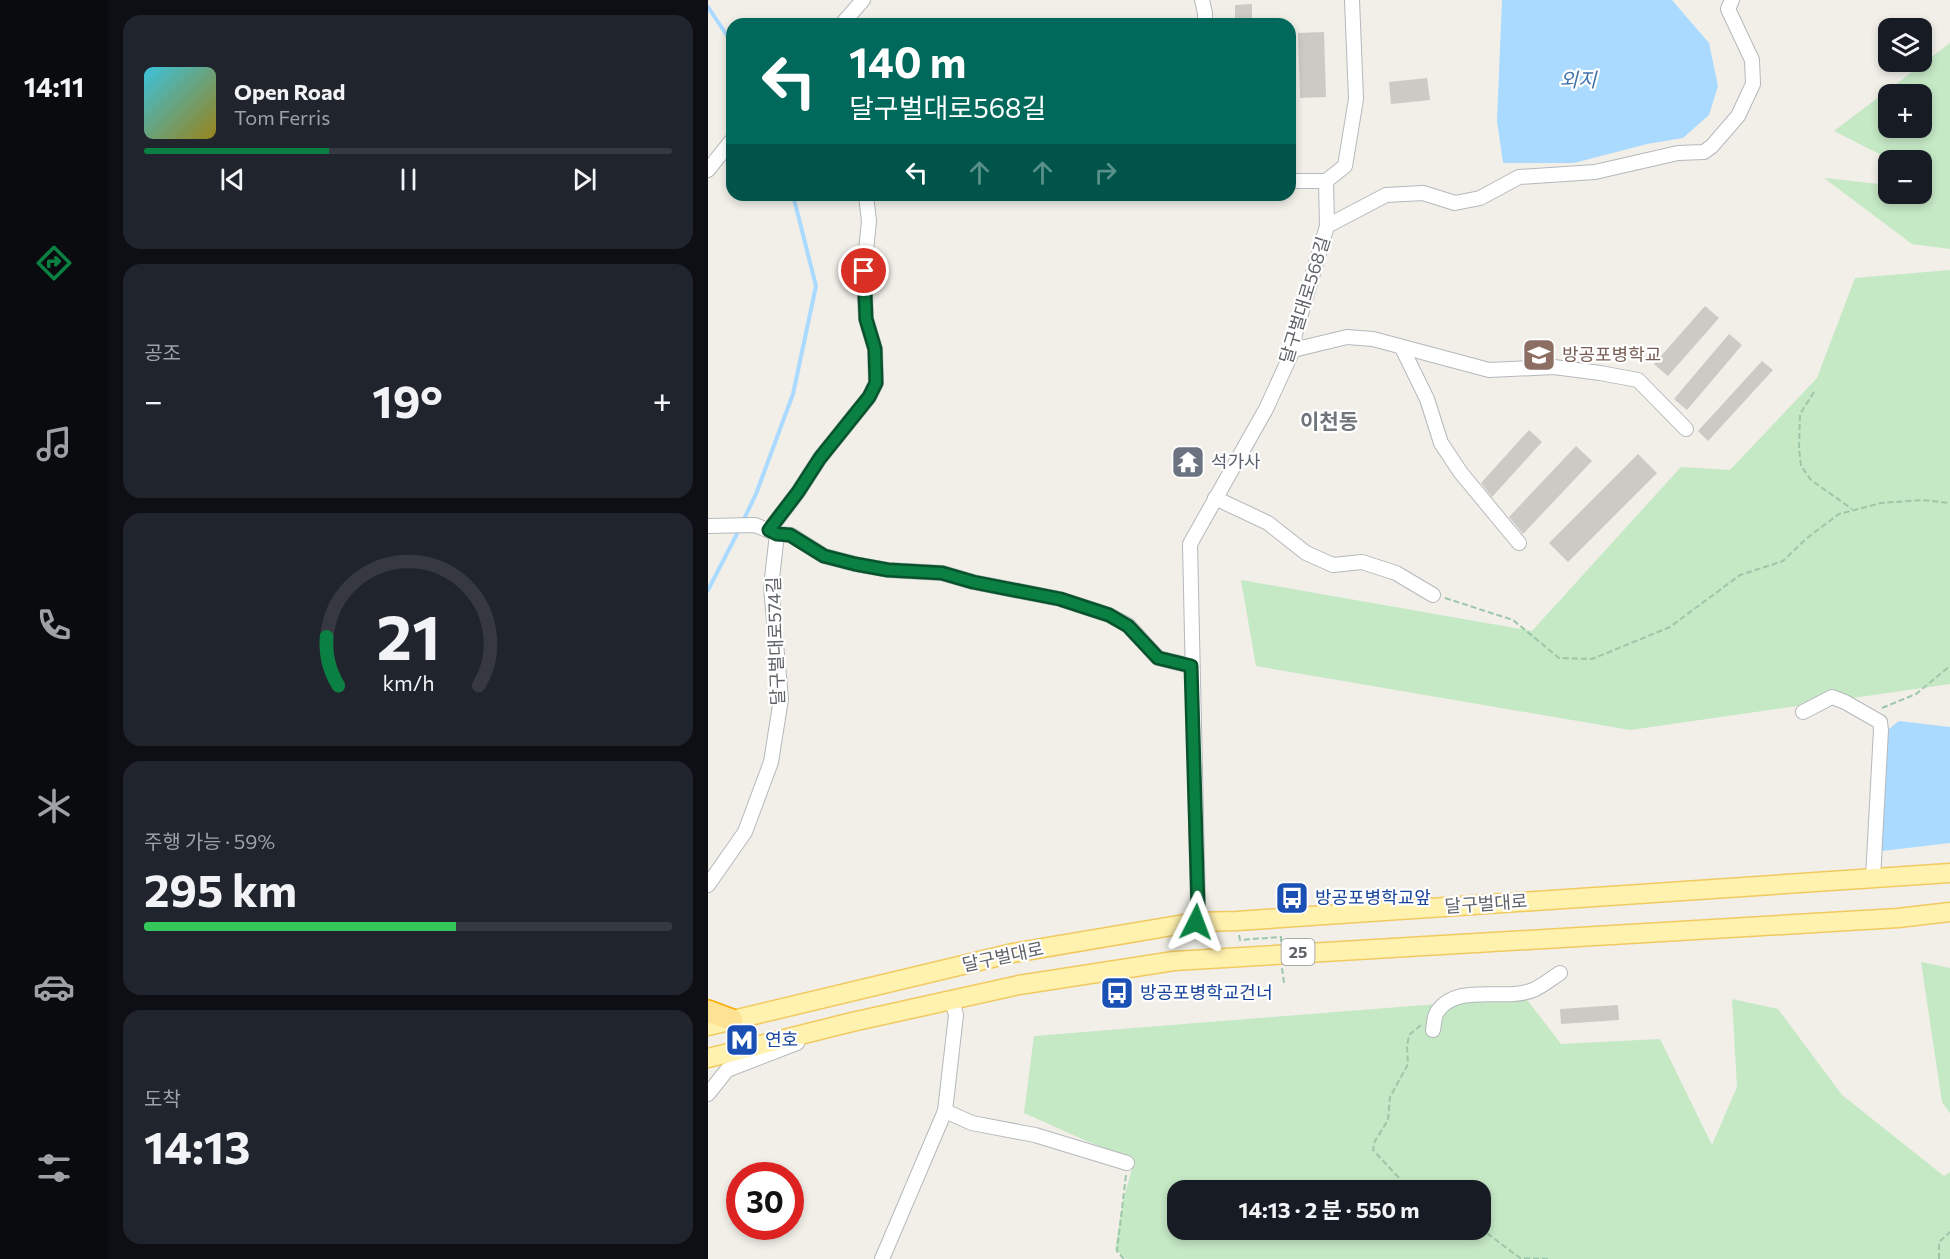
<!DOCTYPE html>
<html lang="ko">
<meta charset="utf-8">
<style>
:root{--surface:#171b24;--page:#20242c;--text:#f1f3f6;--muted:#9ea1a6;--line:#363941;--accent:#0b8043}
body{margin:0;font-family:Commissioner,"Noto Sans KR",sans-serif;background:var(--page);color:var(--text);height:100vh;display:flex;flex-direction:column;font-size:22px;white-space:nowrap}
*{box-sizing:border-box;margin:0}
p{font-size:20px;color:var(--muted)}
.icon{flex:none;width:33px;height:33px;fill:none;stroke:currentColor;stroke-width:2;stroke-linecap:round;stroke-linejoin:round}
.map{position:relative;flex:1;overflow:hidden}
.sheet{display:flex;flex-direction:column;gap:15px;padding:15px;background:#0d0f14;width:600px}
.sheet>*{flex:none}
.top-card{position:absolute;left:18px;top:18px;width:570px;height:183px;border-radius:18px;box-shadow:0 3px 9px #0003;background:#00695c;color:#fff;overflow:hidden}
.tools{position:absolute;left:1170px;top:18px;display:grid;gap:12px}
.tools a{display:grid;place-items:center;width:54px;height:54px;border-radius:12px;background:var(--surface);box-shadow:0 3px 9px #0003;font-size:30px}
.speed{position:absolute;left:18px;top:1162px;display:flex;gap:12px;font-size:30px;font-weight:700;text-align:center}
.speed>*{display:grid;place-content:center;width:78px;height:78px;border-radius:50%;background:var(--surface);box-shadow:0 3px 9px #0003;line-height:1}
.speed .limit{border:9px solid #d22;background:#fff;color:#111}
.pin{position:absolute;display:grid;place-items:center;width:51px;height:51px;color:#fff;margin:-26px;border:3px solid #fff;border-radius:50%;box-shadow:0 2px 6px #0007}
.me{position:absolute;width:66px;margin:-33px;rotate:3deg;stroke-linejoin:round;filter:drop-shadow(0 0 4px #0008)}
.turn{display:flex;align-items:center;gap:21px;height:126px;padding:0 24px;font-size:27px}
.turn .icon{width:78px;height:78px;stroke-width:2.5}
.turn b{display:block;font-size:42px;line-height:51px}
.lanes{display:flex;align-items:center;height:57px;padding:0 24px;background:#0003;justify-content:center;gap:30px;direction:ltr}
.lanes .off{opacity:.35}
.big{font-size:45px;font-weight:700;line-height:1.1}
.sheet .widget{flex:1;display:flex;flex-direction:column;justify-content:center;gap:9px;min-width:0;padding:0 21px;border-radius:18px;background:var(--page)}
.sheet .dial{align-items:center;gap:0}
.dial svg{height:156px;overflow:visible;fill:none;stroke:var(--line);stroke-width:7;stroke-linecap:round;text-anchor:middle}
.dial text{fill:var(--text);stroke:none}
.song{display:flex;align-items:center;gap:18px}
.cover{width:72px;height:72px;border-radius:9px;background:linear-gradient(135deg,hsl(190 70% 55%),hsl(50 70% 35%))}
.played{height:6px;border-radius:3px;background:linear-gradient(90deg,var(--accent) 35%,var(--line) 35%)}
.keys{display:flex;justify-content:space-around;direction:ltr}
.heat{display:flex;justify-content:space-between;align-items:center;font-size:33px;direction:ltr}
.charge{height:9px;border-radius:4px;background:linear-gradient(90deg,#34c759 59%,var(--line) 0)}
.trip{position:absolute;left:459px;top:1180px;width:324px;height:60px;border-radius:18px;background:var(--surface);box-shadow:0 3px 9px #0003;font-weight:700;line-height:60px;text-align:center}
main{display:flex;flex:1;min-height:0}
.tabs{display:flex;flex-direction:column;width:108px;justify-content:space-around;align-items:center;background:#090b0e;color:var(--muted)}
.tabs .icon{width:42px;height:42px}
.tabs .active{color:var(--accent)}
.tabs b{font-size:27px;color:var(--text)}
.map>svg:first-child{display:block}
.green{fill:#c5e8c5;fill-rule:evenodd}
.water{fill:#aadaff}
.lines{fill:none;stroke-linecap:round;stroke-linejoin:round}
.stream{stroke:#aadaff;stroke-width:4}
.building{fill:#cccac5}
.minor-casing{stroke:#b5b8bc;stroke-width:16}
.major-casing{stroke:#f2c960;stroke-width:21}
.highway-casing{stroke:#f9ab00;stroke-width:24}
.path{stroke:#9cc7a9;stroke-width:2;stroke-dasharray:6 3;stroke-linecap:butt}
.minor{stroke:#fff;stroke-width:14}
.major{stroke:#fff2af;stroke-width:18}
.highway{stroke:#fde293;stroke-width:21}
.route-casing{stroke:#07532c;stroke-width:15}
.route{stroke:#0b8043;stroke-width:10}
.labels{text-anchor:middle;stroke-width:4.5;stroke-linejoin:round;paint-order:stroke}
.shield{fill:#fff;stroke:#8f9295;stroke-width:1.5}
.shield-label{font-size:16px;font-weight:bold;fill:#5f6368}
.street-label{font-size:18px;fill:#5f6368;stroke:#fff}
.education-label{font-size:18px;fill:#785e54;stroke:#fff;text-anchor:start}
.worship-label{font-size:18px;fill:#5b616d;stroke:#fff;text-anchor:start}
.transit-label{font-size:18px;fill:#164399;stroke:#fff;text-anchor:start}
.water-label{font-size:20px;font-style:italic;fill:#4174aa;stroke:#fff}
.quarter-label{font-size:21px;font-weight:bold;fill:#70757a;stroke:#fff}
</style>
<main>
<nav class="tabs">
<b>14:11</b>
<svg class="icon active" aria-label="directions" viewBox="0 0 24 24"><path d="M12 3l9 9-9 9-9-9zM9 14v-3h6M13 9l2 2-2 2"/></svg>
<svg class="icon" aria-label="music" viewBox="0 0 24 24"><path d="M9 18V5l10-2v13"/><circle cx="6" cy="18" r="3"/><circle cx="16" cy="16" r="3"/></svg>
<svg class="icon" aria-label="phone" viewBox="0 0 24 24"><path d="M5 4h4l2 5-3 2q2 4 5 5l2-3 5 2v4C11 20 4 13 5 4z"/></svg>
<svg class="icon" aria-label="climate" viewBox="0 0 24 24"><path d="M12 3v18M4 7l16 10M4 17L20 7"/></svg>
<svg class="icon" aria-label="car" viewBox="0 0 24 24"><path d="M5 17H2v-5l4-1 3-4h7l3 4 3 1v5h-3M9 17h6M6 11h13"/><circle cx="7" cy="17" r="2"/><circle cx="17" cy="17" r="2"/></svg>
<svg class="icon" aria-label="filters" viewBox="0 0 24 24"><path d="M4 7h16M4 17h16"/><circle cx="9" cy="7" r="2"/><circle cx="15" cy="17" r="2"/></svg>
</nav>
<section class="sheet">
<div class="widget">
<div class="song"><i class="cover"></i><div><b>Open Road</b><p>Tom Ferris</p></div></div>
<div class="played"></div>
<div class="keys"><svg class="icon" aria-label="previous" viewBox="0 0 24 24"><path d="M18 5L8 12l10 7zM5 5v14"/></svg><svg class="icon" aria-label="pause" viewBox="0 0 24 24"><path d="M8 5v14M16 5v14"/></svg><svg class="icon" aria-label="next" viewBox="0 0 24 24"><path d="M6 5l10 7-10 7zM19 5v14"/></svg></div>
</div>
<div class="widget"><p>공조</p>
<div class="heat"><a>−</a><b class="big">19°</b><a>+</a></div>
</div>
<div class="widget dial"><svg viewBox="0 0 100 80">
<path d="M14 69A42 42 0 1 1 86 69"/>
<path d="M14 69A42 42 0 0 1 8 44" stroke="#0b8043"/>
<text x="50" y="56" font-size="32" font-weight="700">21</text>
<text x="50" y="72" font-size="11">km/h</text>
</svg></div>
<div class="widget"><p>주행 가능 · 59%</p><b class="big">295 km</b><div class="charge"></div></div>
<div class="widget"><p>도착</p><b class="big">14:13</b></div>
</section>
<div class="map">
<svg width="1242" height="1259" viewBox="0 0 1242 1259">
<rect width="100%" height="100%" fill="#f1efe8"/>
<!-- green -->
<g class="green">
<path d="M1242,43V249L1204,244L1116,178L1180,185V194H1214V160H1183L1126,131ZM1180,94H1214V128H1180Z"/>
<polygon points="1242,270 1242,684 922,730 548,666 533,580 824,631 973,467 1022,470 1109,378 1147,278"/>
<polygon points="1213,962 1242,968 1242,1113 1234,1102"/>
<path d="M817,997L853,1044L952,1039L1004,1145L1029,1087L1024,999L1070,1009L1134,1095L1236,1176L1242,1172V1259H419L407,1249L415,1201L426,1162L316,1113L326,1036ZM470,1191H772V1230H470Z"/>
</g>
<!-- water -->
<g class="water">
<polygon points="794,0 964,0 1001,43 1010,86 1001,115 975,138 939,144 866,163 795,163 789,121"/>
<polygon points="1191,721 1242,727 1242,843 1174,851 1177,732"/>
</g>
<g class="lines">
<!-- stream -->
<g class="stream">
<polyline points="0,7 24,43"/>
<polyline points="35,521 48,494 85,394 108,286 85,195"/>
<polyline points="0,590 32,528"/>
</g>
</g>
<!-- building -->
<g class="building">
<polygon points="544,4 544,24 527,24 527,5"/>
<polygon points="616,32 618,97 592,98 590,33"/>
<polygon points="719,78 722,100 683,104 681,82"/>
<polygon points="997,306 1011,318 960,376 946,364"/>
<polygon points="1021,334 1034,345 979,410 966,399"/>
<polygon points="1054,361 1065,370 1000,441 990,431"/>
<polygon points="821,430 834,442 784,497 773,483"/>
<polygon points="868,446 884,461 815,534 801,517"/>
<polygon points="474,447 492,451 487,476 468,473"/>
<polygon points="930,454 949,473 860,562 841,543"/>
<polygon points="910,1005 911,1020 853,1024 852,1009"/>
</g>
<g class="lines">
<!-- minor casing -->
<g class="minor-casing">
<g id="minor">
<polyline points="494,0 497,13 497,24"/>
<polyline points="134,24 155,0"/>
<polyline points="0,170 24,140"/>
<polyline points="582,181 618,181"/>
<polyline points="619,226 678,195 715,193 747,203 772,198 811,177 887,172 970,153 996,152 1004,146 1030,116 1045,84 1044,60 1020,9 1024,0"/>
<polyline points="694,348 719,399 733,443 753,473 811,543"/>
<polyline points="585,350 639,337 665,339 781,370 846,367 892,373 930,380 978,429"/>
<polyline points="507,498 560,523 598,553 625,565 654,562 688,573 725,595"/>
<polyline points="0,526 47,525 69,534 63,587 73,699 63,762 37,832 0,885"/>
<polyline points="61,530 90,492 112,458 161,397 168,383 167,349 158,319 156,271 161,221 158,195"/>
<polyline points="69,534 83,535 116,556 147,564 180,570 234,573 265,582 352,599 401,615 420,625 450,658 483,666"/>
<polyline points="1095,712 1124,697 1137,702 1172,722 1173,730 1165,878"/>
<polyline points="488,922 490,907 482,544 558,409 585,350 587,334 619,226 618,181 637,166 648,99 644,0"/>
<polyline points="244,1000 248,1015 237,1111 264,1123 327,1135 419,1163"/>
<path d="M725,1030C726,1025 726,1017 729,1012C749,982 795,1002 825,990C833,987 844,978 852,973"/>
<polyline points="0,1094 19,1070 89,1043"/>
<polyline points="174,1259 237,1111"/>
</g>
</g>
<!-- major casing -->
<g class="major-casing">
<g id="major">
<polyline points="0,1026 305,953 488,922 529,921 1242,873"/>
<polyline points="0,1058 144,1022 311,985 466,961 1190,918 1242,912"/>
</g>
</g>
<!-- highway casing -->
<g class="highway-casing">
<polyline id="highway" points="0,1011 24,1020"/>
</g>
<!-- path -->
<g class="path">
<polyline points="1106,392 1092,414 1091,448 1093,466 1103,480 1144,509"/>
<polyline points="737,598 805,620 851,658 884,659 962,627 1032,575 1075,561 1099,538 1131,514 1173,503 1215,500 1242,503"/>
<polyline points="1174,708 1208,694 1242,666"/>
<polyline points="531,935 532,940 573,937 573,942"/>
<polyline points="574,968 576,983"/>
<polyline points="703,1191 665,1150 667,1141 680,1120 682,1097 700,1064 699,1047 701,1035 713,1025"/>
<polyline points="772,1228 812,1258 841,1259"/>
<polyline points="416,1259 409,1251 418,1175"/>
<polyline points="1231,1259 1231,1242 1242,1232"/>
</g>
<!-- minor -->
<use href="#minor" class="minor"/>
<!-- major -->
<use href="#major" class="major"/>
<!-- highway -->
<use href="#highway" class="highway"/>
</g>
<g class="lines">
<!-- route casing -->
<g class="route-casing">
<polyline id="route" points="156,271 158,319 167,349 168,383 161,397 112,458 90,492 61,530 69,534 82,535 116,556 147,564 180,570 234,573 265,582 352,599 401,615 420,626 450,658 483,666 490,907 488,922"/>
</g>
<!-- route -->
<use href="#route" class="route"/>
</g>
<!-- icons -->
<defs>
<g id="school-square" transform="scale(1.725)"><rect x="-9" y="-9" width="18" height="18" rx="4" fill="#8d6e63" stroke="#fff"/><path d="M0-5L7-2L0 1L-7-2ZM-4 1L0 2.5L4 1V4Q0 6-4 4Z" fill="#fff"/></g>
<g id="temple-square" transform="scale(1.725)"><rect x="-9" y="-9" width="18" height="18" rx="4" fill="#6b7280" stroke="#fff"/><path d="M0-6L5-2H3V0L6.5 2.5H4V6H1.5V3h-3V6H-4V2.5H-6.5L-3 0V-2H-5Z" fill="#fff"/></g>
<g id="bus-square" transform="scale(1.725)"><rect x="-9" y="-9" width="18" height="18" rx="4" fill="#1a4fb4" stroke="#fff"/><path d="M-5-6H5V4H4V6H2V4H-2V6H-4V4H-5ZM-3.5-4V0h7V-4ZM-3.5 1.2v1.5H-2V1.2ZM2 1.2v1.5H3.5V1.2Z" fill="#fff"/></g>
<g id="metro-square" transform="scale(1.725)"><rect x="-9" y="-9" width="18" height="18" rx="4" fill="#1a4fb4" stroke="#fff"/><path d="M-5.5 5V-5H-3L0 0L3-5H5.5V5H3V-.5L0 4L-3-.5V5Z" fill="#fff"/></g>
</defs>
<g fill-rule="evenodd">
<use href="#school-square" x="831" y="355"/>
<use href="#temple-square" x="480" y="462"/>
<use href="#bus-square" x="584" y="898"/>
<use href="#bus-square" x="409" y="993"/>
<use href="#metro-square" x="34" y="1040"/>
</g>
<g class="labels">
<!-- shield labels -->
<rect class="shield" x="573.5" y="939" width="33" height="26" rx="4.5"/>
<g class="shield-label">
<text x="590" y="958">25</text>
</g>
<!-- street labels -->
<g class="street-label">
<text transform="translate(597 300) rotate(-73)" y="6">달구벌대로568길</text>
<text transform="translate(68 641) rotate(-92)" y="6">달구벌대로574길</text>
<text transform="translate(778 904) rotate(-4)" y="6">달구벌대로</text>
<text transform="translate(295 957) rotate(-12)" y="6">달구벌대로</text>
</g>
<!-- education labels -->
<g class="education-label">
<text x="854" y="361">방공포병학교</text>
</g>
<!-- worship labels -->
<g class="worship-label">
<text x="503" y="468">석가사</text>
</g>
<!-- transit labels -->
<g class="transit-label">
<text x="607" y="904">방공포병학교앞</text>
<text x="432" y="999">방공포병학교건너</text>
<text x="57" y="1046">연호</text>
</g>
<!-- water labels -->
<g class="water-label">
<text x="870" y="87">외지</text>
</g>
<!-- quarter labels -->
<g class="quarter-label">
<text x="621" y="429">이천동</text>
</g>
</g>
</svg>
<div class="tools">
<a><svg class="icon" aria-label="layers" viewBox="0 0 24 24"><path d="M12 4l9 5-9 5-9-5zM3 14l9 5 9-5"/></svg></a>
<a>+</a>
<a>−</a>
</div>
<div class="speed"><div class="limit">30</div></div>
<div class="pin" style="left:156px;top:271px;background:#d93025"><svg class="icon" aria-label="arrive" viewBox="0 0 24 24"><path d="M6 21V4h12l-3 4 3 4H6"/></svg></div>
<svg class="me" style="left:488px;top:922px" viewBox="-20 -20 40 40"><path d="M0-17L14 15 0 8-14 15z" fill="#0b8043" stroke="#fff" stroke-width="4"/></svg>
<div class="trip">14:13 · 2 분 · 550 m</div>
<div class="top-card">
<div class="turn"><svg class="icon" aria-label="left" viewBox="0 0 24 24"><path d="M17 20v-9H6M10 6l-5 5 5 5"/></svg><div><b>140 m</b>달구벌대로568길</div></div>
<div class="lanes"><svg class="icon" aria-label="left" viewBox="0 0 24 24"><path d="M17 20v-9H6M10 6l-5 5 5 5"/></svg><svg class="icon off" aria-label="ahead" viewBox="0 0 24 24"><path d="M12 20V5M6 11l6-6 6 6"/></svg><svg class="icon off" aria-label="ahead" viewBox="0 0 24 24"><path d="M12 20V5M6 11l6-6 6 6"/></svg><svg class="icon off" aria-label="right" viewBox="0 0 24 24"><path d="M7 20v-9h11M14 6l5 5-5 5"/></svg></div>
</div>
</div>
</main>
